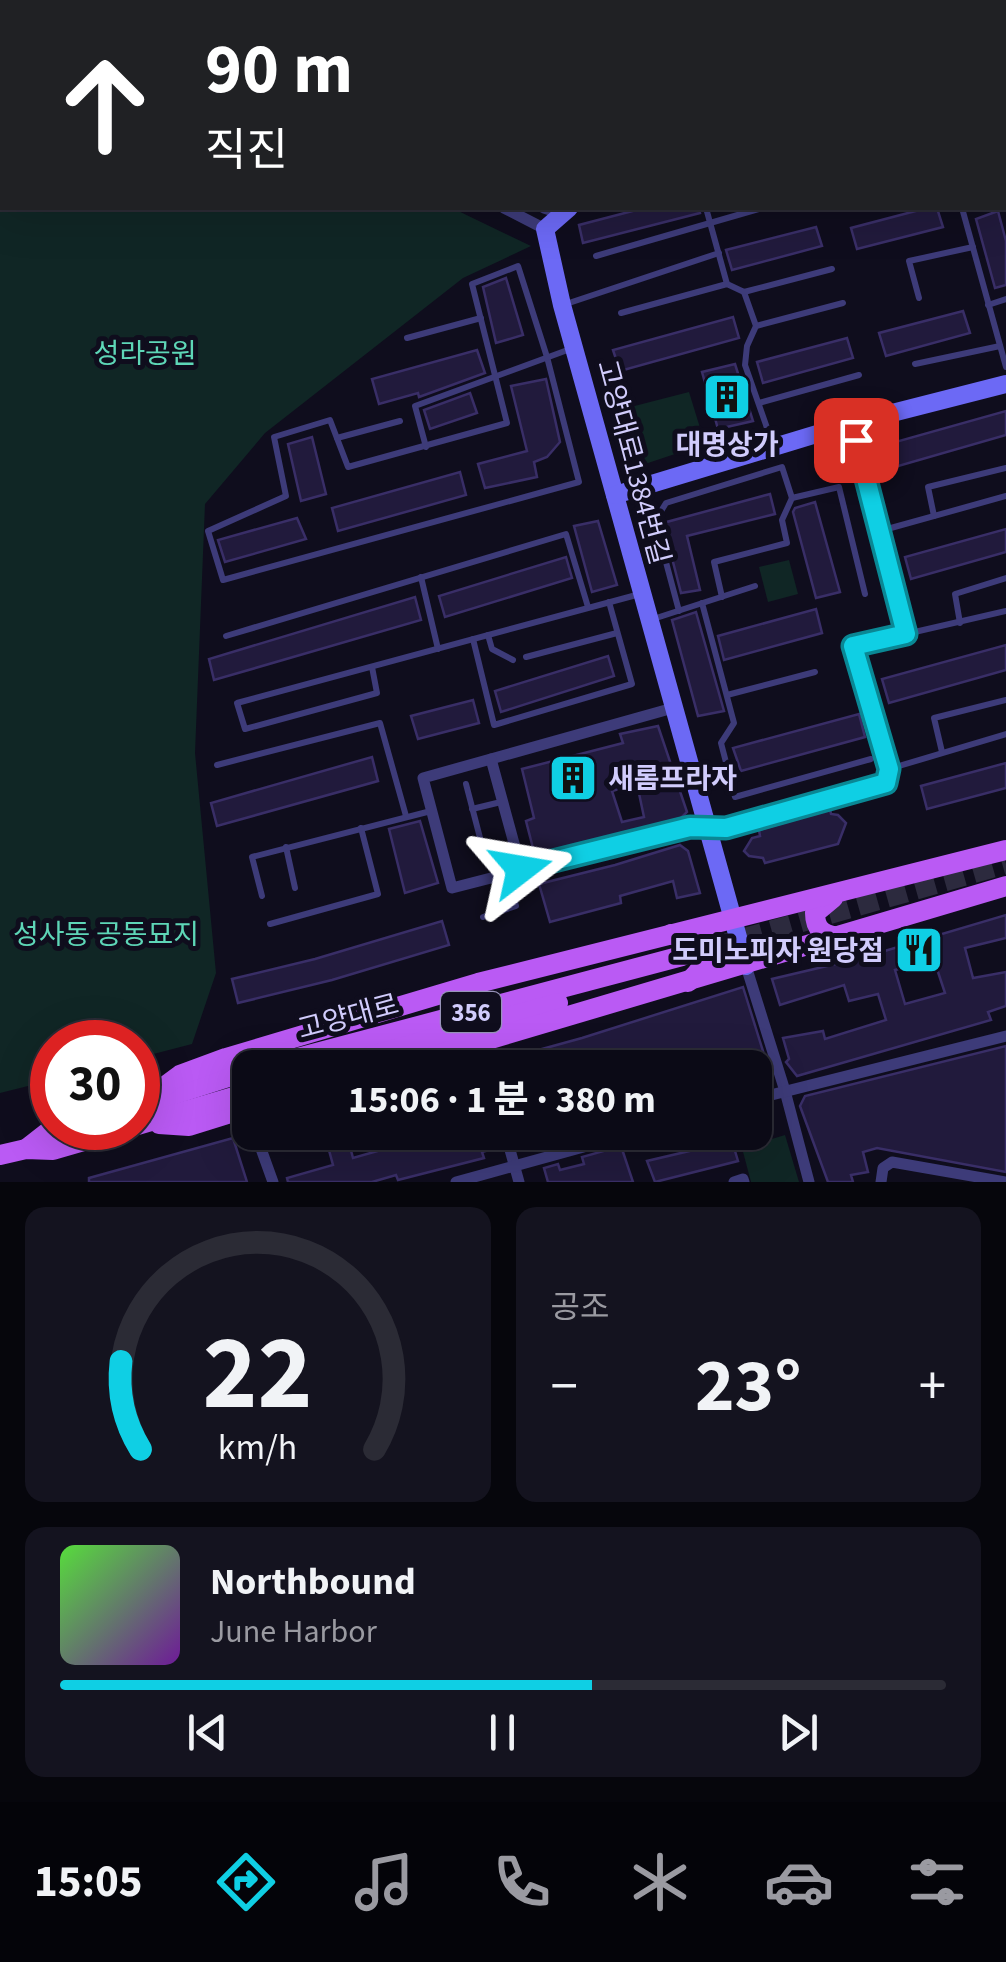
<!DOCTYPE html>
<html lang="ko">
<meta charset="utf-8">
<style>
:root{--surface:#0b0a16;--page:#14131f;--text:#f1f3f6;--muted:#9a9aa1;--line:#2b2b35;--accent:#0fcfe4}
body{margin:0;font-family:"Source Sans 3","Noto Sans KR",sans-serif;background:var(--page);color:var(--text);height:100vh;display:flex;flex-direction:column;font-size:38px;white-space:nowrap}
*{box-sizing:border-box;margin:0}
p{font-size:32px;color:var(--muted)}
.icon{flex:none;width:55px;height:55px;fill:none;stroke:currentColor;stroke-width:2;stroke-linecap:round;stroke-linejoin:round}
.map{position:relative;height:1182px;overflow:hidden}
.details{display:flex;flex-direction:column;gap:25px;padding:25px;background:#06060c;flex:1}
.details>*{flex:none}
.top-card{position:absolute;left:0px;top:0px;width:1008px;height:210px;box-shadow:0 10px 40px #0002,0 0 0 2px var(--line);background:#202124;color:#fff;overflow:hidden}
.speed{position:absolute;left:30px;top:1020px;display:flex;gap:20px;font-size:50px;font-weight:700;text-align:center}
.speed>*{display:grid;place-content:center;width:130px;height:130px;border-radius:50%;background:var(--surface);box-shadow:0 10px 40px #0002,0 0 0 2px var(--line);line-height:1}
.speed .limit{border:15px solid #d22;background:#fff;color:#111}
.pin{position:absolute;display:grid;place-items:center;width:85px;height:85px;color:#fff;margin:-42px;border-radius:20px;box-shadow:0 5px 15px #0006}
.me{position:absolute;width:110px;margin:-55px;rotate:76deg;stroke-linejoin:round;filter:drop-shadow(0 0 8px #0008)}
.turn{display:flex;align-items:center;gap:35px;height:210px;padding:0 40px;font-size:45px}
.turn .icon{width:130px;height:130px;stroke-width:2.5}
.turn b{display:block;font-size:70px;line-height:85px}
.big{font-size:75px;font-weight:700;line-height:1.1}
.details .widget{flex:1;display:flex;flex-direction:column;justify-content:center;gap:15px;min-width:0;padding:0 35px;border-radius:20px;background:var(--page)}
.details .dial{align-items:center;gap:0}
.dial svg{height:260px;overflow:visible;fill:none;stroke:var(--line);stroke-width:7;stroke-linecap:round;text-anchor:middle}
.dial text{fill:var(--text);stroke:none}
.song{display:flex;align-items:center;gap:30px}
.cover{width:120px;height:120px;border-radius:15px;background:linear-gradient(135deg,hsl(110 70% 55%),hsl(280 70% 35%))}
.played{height:10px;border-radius:5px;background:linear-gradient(90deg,var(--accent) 60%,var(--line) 60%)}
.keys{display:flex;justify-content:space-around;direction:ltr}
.heat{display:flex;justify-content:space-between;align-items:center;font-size:55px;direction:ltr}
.details .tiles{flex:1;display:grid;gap:25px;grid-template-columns:1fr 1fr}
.widget:last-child{grid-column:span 2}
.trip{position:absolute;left:232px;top:1050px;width:540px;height:100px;border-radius:20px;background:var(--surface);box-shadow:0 10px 40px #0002,0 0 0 2px var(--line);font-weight:700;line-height:100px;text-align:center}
.dock{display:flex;height:160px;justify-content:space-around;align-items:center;background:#040409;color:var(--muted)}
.dock .icon{width:70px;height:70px}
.dock .on{color:var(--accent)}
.dock b{font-size:45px;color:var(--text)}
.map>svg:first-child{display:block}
.green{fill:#102625}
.building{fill:#211a3c;stroke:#392e67;stroke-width:2.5;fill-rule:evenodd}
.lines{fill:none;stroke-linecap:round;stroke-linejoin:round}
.primary-tunnel{stroke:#2c2a3e;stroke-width:20;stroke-dasharray:20 10;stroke-linecap:butt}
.lane{stroke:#3d3b79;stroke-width:6}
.street{stroke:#3d3b79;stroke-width:11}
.secondary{stroke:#6c69f5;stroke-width:18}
.primary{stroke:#ba5af4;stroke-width:20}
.route-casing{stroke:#0a8794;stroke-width:25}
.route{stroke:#0fcfe4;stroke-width:18}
.labels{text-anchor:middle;stroke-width:10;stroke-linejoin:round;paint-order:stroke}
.shield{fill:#0f0d1d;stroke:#9793b9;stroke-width:2.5}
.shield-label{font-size:25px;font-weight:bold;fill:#d1ccfc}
.park-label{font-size:28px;fill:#5ed6b7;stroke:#0f0d1d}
.poi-label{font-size:28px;font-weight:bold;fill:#d1ccfc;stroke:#0f0d1d}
.street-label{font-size:28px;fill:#d1ccfc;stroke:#0f0d1d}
</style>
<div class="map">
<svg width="1006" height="1182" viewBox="0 0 1006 1182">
<rect width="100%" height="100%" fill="#0f0d1d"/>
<!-- green -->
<g class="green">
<polygon points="0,0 319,2 2,2 2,208 452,208 531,246 463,278 265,433 205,504 195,753 216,973 192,1044 138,1058 138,1042 52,1042 52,1080 0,1093"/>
<polygon points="689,392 705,444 630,469 615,411"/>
<polygon points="789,560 798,594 768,602 759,567"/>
<polygon points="785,1135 799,1182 751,1182 742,1148"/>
</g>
<!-- building -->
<g class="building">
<polygon points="644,208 699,208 700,213 583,243 579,225"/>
<polygon points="927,208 937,208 943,227 857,249 851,228"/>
<polygon points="998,211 1006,241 1006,285 995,288 976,219"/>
<polygon points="816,227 822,246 732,270 726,250"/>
<polygon points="506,278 523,335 496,343 483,287"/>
<polygon points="963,311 970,333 886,356 879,333"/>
<polygon points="733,317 739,338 620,371 613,350"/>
<polygon points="847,338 853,358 763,383 757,362"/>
<polygon points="477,350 485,373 419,397 418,393 379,404 372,379"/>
<polygon points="735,364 753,421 718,429 702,372"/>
<polygon points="546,379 560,442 547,457 534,462 537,477 485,488 478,464 527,451 511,386"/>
<polygon points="470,393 477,413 430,429 424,410"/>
<polygon points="1006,411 1006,435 881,471 874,448"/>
<polygon points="312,437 326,494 301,501 288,444"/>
<polygon points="460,472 466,495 338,531 332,508"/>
<polygon points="770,494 775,514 687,536 700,590 681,593 663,523"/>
<polygon points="815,502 840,592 816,598 793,512 795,508"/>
<polygon points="297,518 306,539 225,562 218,540"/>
<polygon points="598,521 617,585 592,592 574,526"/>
<polygon points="1006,529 1006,552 911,579 905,557"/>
<polygon points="566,557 572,578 445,617 439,596"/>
<polygon points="415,597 421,620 214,680 209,659"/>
<polygon points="816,609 822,633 724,660 718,636"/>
<polygon points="696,612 724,711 698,716 672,620"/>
<polygon points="1006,645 1006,670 889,703 882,679"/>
<polygon points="608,656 614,676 501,712 495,691"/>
<polygon points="473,700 479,723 418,739 411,716"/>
<polygon points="859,714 865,737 741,771 733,748"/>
<path d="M658,726L687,812L681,818L538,856L534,852L526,821L534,818L522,769L623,743L620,734ZM637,784L644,817L622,822L612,791Z"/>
<polygon points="372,757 378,781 217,826 211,803"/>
<polygon points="1006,763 1006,788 927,809 921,786"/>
<polygon points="830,809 831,814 838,815 846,823 838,844 765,863 763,858 749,856 744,851 752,838 760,836 759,830"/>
<polygon points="420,821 438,883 405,893 389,829"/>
<polygon points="680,845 688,851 700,893 677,898 673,881 620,896 621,903 550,922 539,884 615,865"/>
<path d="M1006,915V938L965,948L973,978L1006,972V1006L988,1012L991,1020L797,1076L786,1062L789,1059L783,1038L823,1031L825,1039L886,1020L878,994L849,1001L844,985L780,1005L772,979L861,958ZM934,960L945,993L905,1004L895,970Z"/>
<polygon points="442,921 449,945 332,980 238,1003 232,979 315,959"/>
<polygon points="743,987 772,1080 768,1086 755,1089 755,1060 750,1062 746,1052 721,1055 725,1068 496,1068 495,1062 582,1038"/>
<polygon points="1006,1046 1006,1172 877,1148 863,1152 868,1172 851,1175 853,1182 828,1182 800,1106 805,1096"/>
<polygon points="324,1132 346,1132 353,1158 388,1148 425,1132 496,1132 500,1147 482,1152 484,1158 398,1180 396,1175 372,1182 288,1182 287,1178 333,1165"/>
<polygon points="233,1138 247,1182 89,1182 89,1178"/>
<polygon points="732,1141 738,1161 655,1182 647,1161"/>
<polygon points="621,1146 633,1182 548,1182 544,1168 558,1164 560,1170 584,1164 582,1157"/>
</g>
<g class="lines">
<!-- primary-tunnel -->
<polyline class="primary-tunnel" points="685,955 1006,864"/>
<!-- lane -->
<g class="lane">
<polyline points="693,0 694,2"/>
<polyline points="939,0 939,2"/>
<polyline points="659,2 663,0"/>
<polyline points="975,2 981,0"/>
<polyline points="1005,57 1006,57"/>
<polyline points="1005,173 1006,177"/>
<polyline points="706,208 727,284"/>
<polyline points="962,208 1006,367"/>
<polyline points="596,256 762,208"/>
<polygon points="518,266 547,357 579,482 223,580 208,531 286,496 274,437 330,420 348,467 507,423 472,284"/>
<polyline points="744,292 756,326 747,346 745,365 773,445"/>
<polyline points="919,298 909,261 973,247"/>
<polyline points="563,305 719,253"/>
<polyline points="988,305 1006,299"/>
<polyline points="621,313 727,284 744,292 832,269"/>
<polyline points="756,326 843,303"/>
<polyline points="407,338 481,318"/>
<polyline points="915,364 1000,346"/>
<polyline points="759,403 859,375"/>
<polyline points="337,438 400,421"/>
<polyline points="426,447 415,406 573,348"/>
<polyline points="934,516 928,487 1006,468"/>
<polyline points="880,531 1006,496"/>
<polyline points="421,577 438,649"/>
<polyline points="722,597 714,562 787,543 782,520 792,498"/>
<polyline points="702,603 734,723 721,743 735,797 871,759"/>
<polyline points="679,611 655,521 666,503 782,467 792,498 839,487 865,594"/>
<polyline points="650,620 755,586"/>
<polyline points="960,623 955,594 1006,578"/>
<polyline points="906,634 1006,611"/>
<polyline points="488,635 492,649 513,660"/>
<polyline points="226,636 566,534 588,607"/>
<polyline points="473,639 494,725 632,684 609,602"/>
<polyline points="526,657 617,633"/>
<polyline points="372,667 377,693 245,729 237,703 640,594"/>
<polyline points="727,695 815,672"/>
<polyline points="942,752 934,718 1006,700"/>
<polyline points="217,765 380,723 406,816"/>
<polyline points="889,769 1006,734"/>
<polyline points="466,784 485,857"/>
<polyline points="472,809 501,802"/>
<polyline points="711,826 726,828 886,783 889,769 853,646 906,634 853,426"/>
<polyline points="286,847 295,888"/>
<polyline points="262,896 252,857 431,811"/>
<polyline points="483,917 516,906 508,874"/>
<polyline points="270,924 378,894 361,828"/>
</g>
<!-- street -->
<g class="street">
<polyline points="337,0 337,2"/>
<polyline points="504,208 545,229"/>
<polyline points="544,208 562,214"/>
<polyline points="673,708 423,778 452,888 691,827 709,826"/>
<polyline points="491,759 521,869"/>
<polyline points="746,966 785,1091 809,1182"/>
<polyline points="480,1044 487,1068"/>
<polyline points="755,1099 1006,1036"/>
<polyline points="255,1132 273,1182"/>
<polyline points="505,1132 519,1182"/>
<polyline points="456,1182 638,1132"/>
<polyline points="734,1182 743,1179 744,1182"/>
<polyline points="881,1182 883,1168 892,1162 1006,1182"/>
</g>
<!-- secondary -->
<g class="secondary">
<polyline points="791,2 794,0"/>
<polyline points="569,208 545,229 562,305 746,966"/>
<polyline points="615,495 853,423 1006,384"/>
</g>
<!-- primary -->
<g class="primary">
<path d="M833,898L815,913C815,931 825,936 841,937"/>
<path d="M671,934L699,944C707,962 702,970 688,982"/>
<polyline points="260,1068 682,956"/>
<polyline points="329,1068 558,1003"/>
<polyline points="393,1068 1006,886"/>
<polyline points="157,1100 250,1070"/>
<polyline points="138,1106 180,1075 226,1058 478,983 1006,850"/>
<polyline points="159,1124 189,1126 250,1107"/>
<polyline points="138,1125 250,1092"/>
<polyline points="26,1149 49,1131 62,1128"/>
<polyline points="0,1155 26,1149 53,1150 129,1128"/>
</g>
</g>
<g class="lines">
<!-- route casing -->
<g class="route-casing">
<polyline id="route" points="521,869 690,827 726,828 886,783 889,769 853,646 906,634 856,440"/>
</g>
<!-- route -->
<use href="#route" class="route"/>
</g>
<!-- icons -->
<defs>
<g id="building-square" transform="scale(2.5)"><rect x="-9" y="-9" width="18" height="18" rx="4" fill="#0fcfe4" stroke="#0f0d1d"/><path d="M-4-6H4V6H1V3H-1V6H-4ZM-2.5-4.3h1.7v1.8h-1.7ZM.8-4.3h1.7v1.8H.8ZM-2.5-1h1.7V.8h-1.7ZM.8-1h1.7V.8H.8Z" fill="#111"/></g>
<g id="restaurant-square" transform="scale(2.5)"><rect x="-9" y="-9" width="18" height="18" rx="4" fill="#0fcfe4" stroke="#0f0d1d"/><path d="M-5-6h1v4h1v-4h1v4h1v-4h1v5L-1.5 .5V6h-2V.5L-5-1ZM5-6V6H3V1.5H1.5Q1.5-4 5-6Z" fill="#111"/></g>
</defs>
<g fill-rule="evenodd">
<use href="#building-square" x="727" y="397"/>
<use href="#building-square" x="573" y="778"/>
<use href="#restaurant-square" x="919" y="950"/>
</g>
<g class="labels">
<!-- shield labels -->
<rect class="shield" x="441" y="992" width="60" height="40" rx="8"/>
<g class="shield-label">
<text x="471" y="1021">356</text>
</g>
<!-- park labels -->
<g class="park-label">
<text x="145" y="363">성라공원</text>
<text x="106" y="944">성사동 공동묘지</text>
</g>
<!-- poi labels -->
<g class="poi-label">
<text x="727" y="454">대명상가</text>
<text x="608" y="788" text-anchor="start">새롬프라자</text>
<text x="884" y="960" text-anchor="end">도미노피자 원당점</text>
</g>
<!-- street labels -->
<g class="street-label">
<text transform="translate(634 462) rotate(75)" y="10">고양대로1384번길</text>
<text transform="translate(348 1016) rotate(-15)" y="10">고양대로</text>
</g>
</g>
</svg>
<div class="speed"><div class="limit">30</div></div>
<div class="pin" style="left:856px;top:440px;background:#d93025"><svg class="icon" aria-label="arrive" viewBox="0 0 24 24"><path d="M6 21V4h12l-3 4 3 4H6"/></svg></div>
<svg class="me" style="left:521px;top:869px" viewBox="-20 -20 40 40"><path d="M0-17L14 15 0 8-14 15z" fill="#0fcfe4" stroke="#fff" stroke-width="4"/></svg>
<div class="trip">15:06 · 1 분 · 380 m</div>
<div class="top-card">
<div class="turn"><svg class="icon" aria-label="ahead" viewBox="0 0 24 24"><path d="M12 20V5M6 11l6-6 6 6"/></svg><div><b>90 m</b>직진</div></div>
</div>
</div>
<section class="details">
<div class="tiles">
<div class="widget dial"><svg viewBox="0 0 100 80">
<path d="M14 69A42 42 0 1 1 86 69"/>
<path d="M14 69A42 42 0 0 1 8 42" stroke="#0fcfe4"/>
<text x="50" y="56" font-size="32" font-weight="700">22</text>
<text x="50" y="72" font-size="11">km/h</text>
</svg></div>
<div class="widget"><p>공조</p>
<div class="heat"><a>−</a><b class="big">23°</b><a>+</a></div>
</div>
<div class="widget">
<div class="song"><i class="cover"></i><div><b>Northbound</b><p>June Harbor</p></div></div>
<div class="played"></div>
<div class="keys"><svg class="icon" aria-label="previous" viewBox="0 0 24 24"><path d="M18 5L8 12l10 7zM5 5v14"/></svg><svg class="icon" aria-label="pause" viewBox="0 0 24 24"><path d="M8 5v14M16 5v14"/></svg><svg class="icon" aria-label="next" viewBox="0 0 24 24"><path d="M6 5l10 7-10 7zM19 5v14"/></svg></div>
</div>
</div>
</section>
<nav class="dock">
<b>15:05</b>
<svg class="icon on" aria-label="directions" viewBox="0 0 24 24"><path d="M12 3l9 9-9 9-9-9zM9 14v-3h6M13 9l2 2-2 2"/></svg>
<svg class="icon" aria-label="music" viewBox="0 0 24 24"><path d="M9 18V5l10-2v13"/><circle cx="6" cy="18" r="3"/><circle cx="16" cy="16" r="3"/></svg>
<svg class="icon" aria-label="phone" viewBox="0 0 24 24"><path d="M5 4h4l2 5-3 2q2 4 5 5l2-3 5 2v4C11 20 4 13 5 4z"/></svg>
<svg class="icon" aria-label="climate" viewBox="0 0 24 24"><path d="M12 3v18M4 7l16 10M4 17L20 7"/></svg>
<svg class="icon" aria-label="car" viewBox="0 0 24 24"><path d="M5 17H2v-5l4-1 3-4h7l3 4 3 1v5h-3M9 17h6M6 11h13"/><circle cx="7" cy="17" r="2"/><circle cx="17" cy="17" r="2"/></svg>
<svg class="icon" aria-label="filters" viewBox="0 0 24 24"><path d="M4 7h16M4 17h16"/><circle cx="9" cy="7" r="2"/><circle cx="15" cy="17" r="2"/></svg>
</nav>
